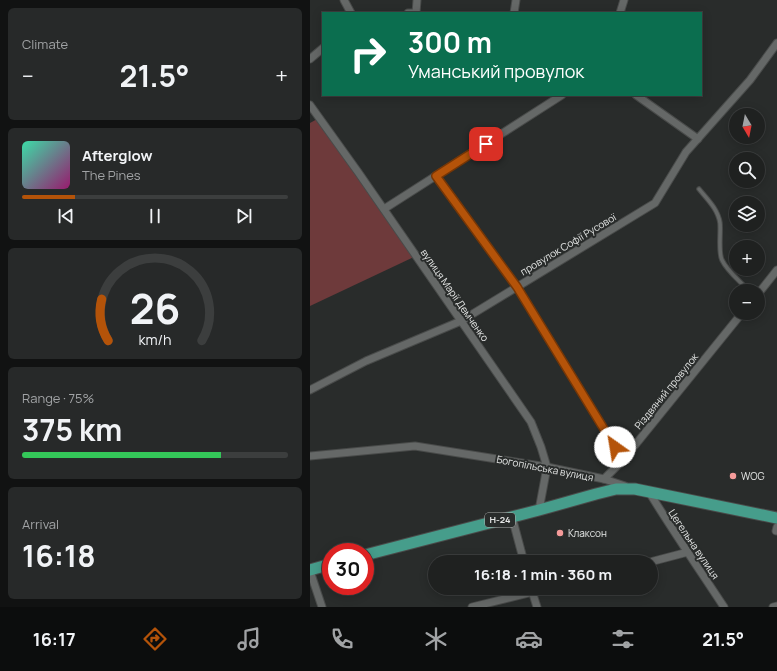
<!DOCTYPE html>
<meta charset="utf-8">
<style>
:root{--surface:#1f2120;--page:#272929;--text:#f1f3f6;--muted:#a1a3a5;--line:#3c3e3e;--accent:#b45309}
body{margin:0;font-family:Manrope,sans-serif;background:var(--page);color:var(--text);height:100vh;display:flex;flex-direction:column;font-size:15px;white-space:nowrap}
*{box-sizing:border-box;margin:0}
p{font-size:13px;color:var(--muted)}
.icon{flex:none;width:22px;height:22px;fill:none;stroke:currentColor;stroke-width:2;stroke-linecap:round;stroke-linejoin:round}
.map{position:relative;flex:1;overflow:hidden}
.details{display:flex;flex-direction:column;gap:8px;padding:8px;background:#111212;width:310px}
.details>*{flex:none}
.top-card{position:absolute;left:12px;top:12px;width:380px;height:84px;border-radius:0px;box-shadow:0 2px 10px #0003,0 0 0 1px var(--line);background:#0b6e4f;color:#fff;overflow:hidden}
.needle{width:26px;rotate:170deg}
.fabs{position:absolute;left:419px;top:108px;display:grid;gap:8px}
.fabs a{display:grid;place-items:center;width:36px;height:36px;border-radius:50%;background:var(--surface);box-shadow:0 2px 10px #0003,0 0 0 1px var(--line);font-size:20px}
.speed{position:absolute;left:12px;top:543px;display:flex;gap:8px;font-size:20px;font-weight:700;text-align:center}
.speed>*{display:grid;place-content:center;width:52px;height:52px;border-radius:50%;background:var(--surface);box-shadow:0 2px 10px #0003,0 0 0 1px var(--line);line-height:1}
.speed .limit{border:6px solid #d22;background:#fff;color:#111}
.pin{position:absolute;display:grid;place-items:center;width:34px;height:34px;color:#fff;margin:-17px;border-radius:8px;box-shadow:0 2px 6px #0006}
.me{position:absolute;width:44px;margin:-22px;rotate:328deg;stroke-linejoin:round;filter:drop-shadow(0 0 3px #0008)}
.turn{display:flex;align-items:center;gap:14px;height:84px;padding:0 20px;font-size:18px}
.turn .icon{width:52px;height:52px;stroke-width:2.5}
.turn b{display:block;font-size:28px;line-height:34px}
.big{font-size:30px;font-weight:700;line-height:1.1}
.details .tile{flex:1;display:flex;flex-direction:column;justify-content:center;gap:6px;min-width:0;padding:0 14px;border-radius:6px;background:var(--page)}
.details .dial{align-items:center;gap:0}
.dial svg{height:104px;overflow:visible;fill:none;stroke:var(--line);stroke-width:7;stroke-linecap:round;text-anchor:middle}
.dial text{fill:var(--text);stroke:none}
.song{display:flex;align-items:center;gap:12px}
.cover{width:48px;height:48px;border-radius:6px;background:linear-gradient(135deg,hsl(160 70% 55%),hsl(320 70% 35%))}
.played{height:4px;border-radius:2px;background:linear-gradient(90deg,var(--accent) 20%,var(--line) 20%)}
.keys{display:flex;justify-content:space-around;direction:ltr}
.heat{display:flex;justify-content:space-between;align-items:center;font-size:22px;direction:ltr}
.charge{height:6px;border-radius:3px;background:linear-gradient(90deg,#34c759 75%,var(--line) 0)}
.trip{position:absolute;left:118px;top:555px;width:230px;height:40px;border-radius:20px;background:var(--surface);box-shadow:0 2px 10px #0003,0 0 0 1px var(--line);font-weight:700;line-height:40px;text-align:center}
.menu{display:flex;height:64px;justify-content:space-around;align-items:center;background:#0c0d0d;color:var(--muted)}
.menu .icon{width:28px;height:28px}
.menu .selected{color:var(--accent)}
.menu b{font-size:18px;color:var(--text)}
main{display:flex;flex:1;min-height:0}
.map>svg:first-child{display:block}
.green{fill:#6e3a3b}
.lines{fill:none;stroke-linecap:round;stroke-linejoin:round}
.service-casing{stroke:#494b4a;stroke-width:5.5}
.minor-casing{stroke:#494b4a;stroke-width:9}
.primary-casing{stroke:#494b4a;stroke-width:13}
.service{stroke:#656867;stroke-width:3.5}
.minor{stroke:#656867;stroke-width:7}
.primary{stroke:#469d8b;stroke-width:11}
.route-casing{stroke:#753606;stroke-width:10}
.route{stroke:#b45309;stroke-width:7}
.poi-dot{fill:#f59b9a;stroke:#292c2b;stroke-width:1.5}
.labels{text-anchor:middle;stroke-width:4;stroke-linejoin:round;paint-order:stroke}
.shield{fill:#292c2b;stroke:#acaead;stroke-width:1}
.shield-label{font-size:9px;font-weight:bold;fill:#e4e6e5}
.street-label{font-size:10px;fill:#e4e6e5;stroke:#292c2b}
.poi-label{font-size:10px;fill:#e4e6e5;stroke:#292c2b;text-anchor:start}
</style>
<main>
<section class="details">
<div class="tile"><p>Climate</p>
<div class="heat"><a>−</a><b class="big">21.5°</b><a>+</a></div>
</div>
<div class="tile">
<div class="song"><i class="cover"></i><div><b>Afterglow</b><p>The Pines</p></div></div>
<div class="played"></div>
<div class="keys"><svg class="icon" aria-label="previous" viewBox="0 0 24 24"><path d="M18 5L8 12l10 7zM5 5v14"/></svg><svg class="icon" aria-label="pause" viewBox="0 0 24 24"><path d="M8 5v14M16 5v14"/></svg><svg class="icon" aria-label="next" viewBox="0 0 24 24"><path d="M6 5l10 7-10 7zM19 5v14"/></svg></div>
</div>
<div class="tile dial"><svg viewBox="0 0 100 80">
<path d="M14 69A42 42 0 1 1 86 69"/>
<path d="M14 69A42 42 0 0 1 9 37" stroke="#b45309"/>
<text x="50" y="56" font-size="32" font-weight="700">26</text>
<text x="50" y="72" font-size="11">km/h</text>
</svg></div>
<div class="tile"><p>Range · 75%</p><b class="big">375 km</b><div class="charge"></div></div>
<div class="tile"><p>Arrival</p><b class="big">16:18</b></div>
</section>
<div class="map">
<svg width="467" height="607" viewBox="0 0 467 607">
<rect width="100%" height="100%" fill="#292c2b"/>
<!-- green -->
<polygon class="green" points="9,118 106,256 0,306 0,123"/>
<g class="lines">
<!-- service casing -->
<g class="service-casing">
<path id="service" d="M389,189C397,199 408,209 410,223C411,233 408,252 412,260C417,271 431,282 439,291"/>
</g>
<!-- minor casing -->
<g class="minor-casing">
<g id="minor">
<polyline points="34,0 41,13"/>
<polyline points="98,13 106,13"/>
<polyline points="106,13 107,0"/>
<polyline points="204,13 206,0"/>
<polyline points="310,13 314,0"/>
<polyline points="0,59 13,48"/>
<polyline points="326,95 388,139"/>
<polyline points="0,105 48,172 221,422 231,447 237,467 229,510"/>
<polyline points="126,176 207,287 313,460"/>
<polyline points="74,209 252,95"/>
<polyline points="448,294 467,270"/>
<polyline points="0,390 56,361 151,321 345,203 376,152 440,80 467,43"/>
<polyline points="0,456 105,446 237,467 294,479 315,486"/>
<polyline points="294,479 313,460 432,313"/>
<path d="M339,492C363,531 389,569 414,607"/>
<polyline points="202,517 214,562"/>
<polyline points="467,527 466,531 467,531"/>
<polyline points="340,562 378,552"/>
<polyline points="0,571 12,607"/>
<polyline points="221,588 227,607"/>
<polyline points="162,607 239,588"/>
<polyline points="463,607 467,606"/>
</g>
</g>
<!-- primary casing -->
<g class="primary-casing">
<g id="primary">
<polyline points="55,555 229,510 286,494 306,489 325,489 467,518"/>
<polyline points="0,570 21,564"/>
</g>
</g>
<!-- service -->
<use href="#service" class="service"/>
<!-- minor -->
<use href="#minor" class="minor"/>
<!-- primary -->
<use href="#primary" class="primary"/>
</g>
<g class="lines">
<!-- route casing -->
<g class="route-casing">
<polyline id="route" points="176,144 126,176 207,287 305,447"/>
</g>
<!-- route -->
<use href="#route" class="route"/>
</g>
<!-- markers -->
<g class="poi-dot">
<circle cx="423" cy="476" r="4"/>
<circle cx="250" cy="533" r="4"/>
</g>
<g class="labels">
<!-- shield labels -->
<rect class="shield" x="175" y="513" width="30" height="14" rx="3"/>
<g class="shield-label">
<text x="190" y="523">Н-24</text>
</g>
<!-- street labels -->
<g class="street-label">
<text transform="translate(258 244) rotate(-31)" y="4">провулок Софії Русової</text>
<text transform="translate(145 295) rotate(55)" y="4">вулиця Марії Демченко</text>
<text transform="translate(356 391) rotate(-51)" y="4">Різдвяний провулок</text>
<text transform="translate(235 468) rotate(11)" y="4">Богопільська вулиця</text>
<text transform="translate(384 544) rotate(56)" y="4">Цегельна вулиця</text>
</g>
<!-- poi labels -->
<g class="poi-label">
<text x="431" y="480">WOG</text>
<text x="258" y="537">Клаксон</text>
</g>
</g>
</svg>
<div class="fabs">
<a><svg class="needle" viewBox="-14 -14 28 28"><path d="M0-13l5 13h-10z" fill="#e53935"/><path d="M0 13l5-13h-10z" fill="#a1a3a5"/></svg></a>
<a><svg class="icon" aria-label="search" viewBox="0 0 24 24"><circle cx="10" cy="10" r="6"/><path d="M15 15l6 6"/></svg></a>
<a><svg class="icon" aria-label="layers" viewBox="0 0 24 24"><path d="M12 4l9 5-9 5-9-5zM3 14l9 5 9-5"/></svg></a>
<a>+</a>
<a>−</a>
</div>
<div class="speed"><div class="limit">30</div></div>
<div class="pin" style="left:176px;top:144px;background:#d93025"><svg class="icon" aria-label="arrive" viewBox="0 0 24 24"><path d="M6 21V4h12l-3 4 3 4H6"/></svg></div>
<svg class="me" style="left:305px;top:447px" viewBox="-20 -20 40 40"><circle r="19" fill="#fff"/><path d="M0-13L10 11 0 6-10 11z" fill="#b45309"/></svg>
<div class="trip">16:18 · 1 min · 360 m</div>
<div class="top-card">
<div class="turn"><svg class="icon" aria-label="right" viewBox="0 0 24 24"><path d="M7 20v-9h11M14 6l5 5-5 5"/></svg><div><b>300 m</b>Уманський провулок</div></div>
</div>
</div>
</main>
<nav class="menu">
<b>16:17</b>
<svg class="icon selected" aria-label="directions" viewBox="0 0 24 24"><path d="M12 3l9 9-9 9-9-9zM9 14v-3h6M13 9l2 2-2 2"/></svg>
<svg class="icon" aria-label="music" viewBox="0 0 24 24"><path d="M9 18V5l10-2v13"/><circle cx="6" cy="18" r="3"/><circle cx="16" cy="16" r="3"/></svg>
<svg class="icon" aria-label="phone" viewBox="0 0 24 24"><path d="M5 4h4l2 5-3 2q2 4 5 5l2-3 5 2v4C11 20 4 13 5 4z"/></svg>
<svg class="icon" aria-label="climate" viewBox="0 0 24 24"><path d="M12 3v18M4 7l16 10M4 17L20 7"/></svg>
<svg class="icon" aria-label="car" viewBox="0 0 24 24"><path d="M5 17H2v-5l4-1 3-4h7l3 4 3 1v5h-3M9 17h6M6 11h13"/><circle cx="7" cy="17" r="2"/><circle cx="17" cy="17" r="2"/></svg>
<svg class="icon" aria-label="filters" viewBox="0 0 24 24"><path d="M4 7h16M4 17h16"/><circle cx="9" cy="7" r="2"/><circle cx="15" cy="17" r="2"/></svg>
<b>21.5°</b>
</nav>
